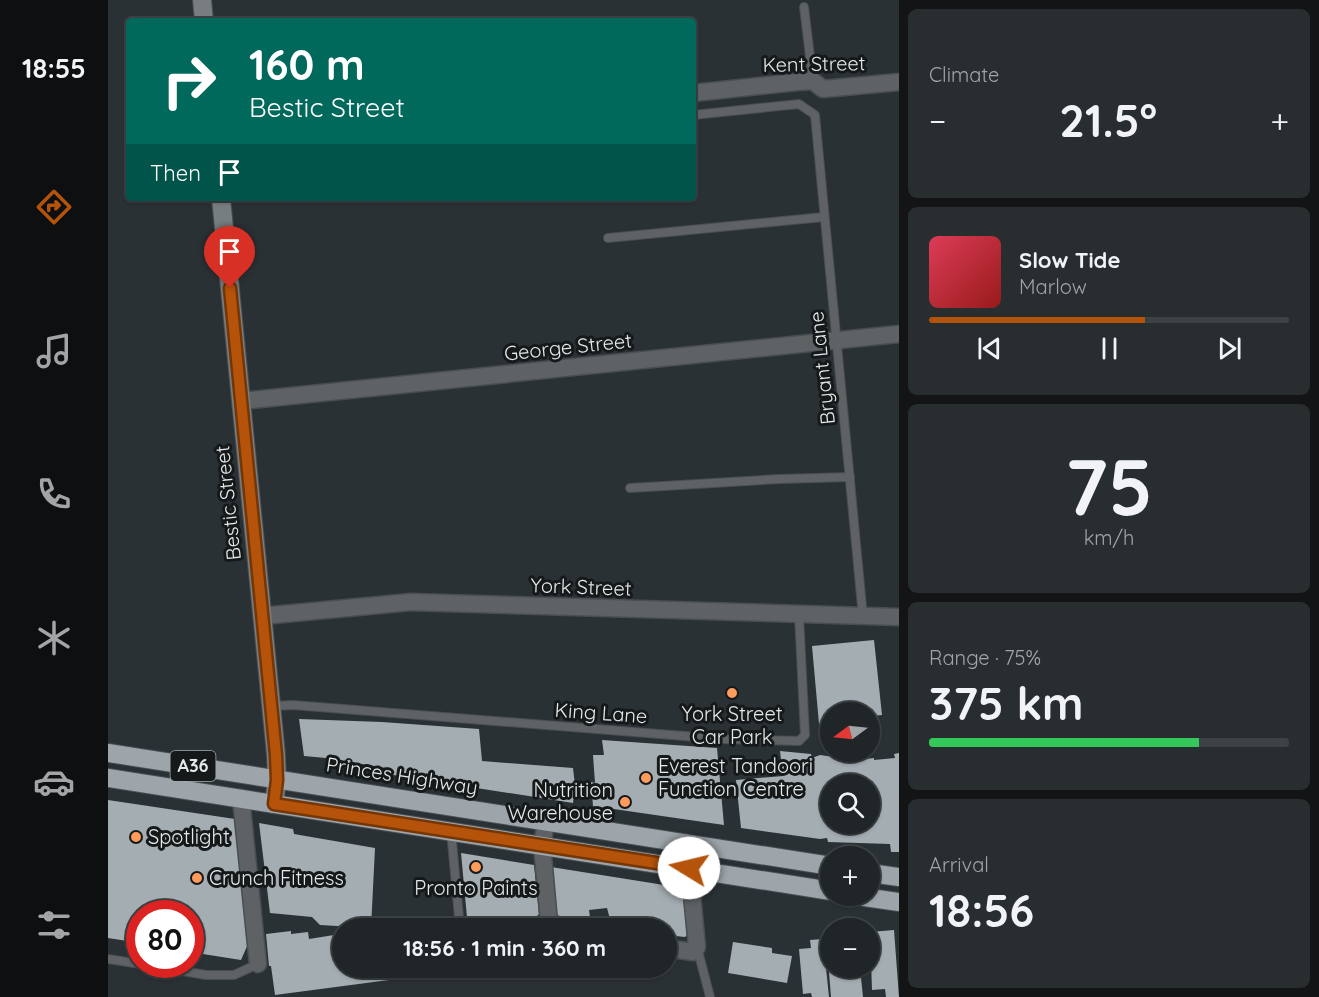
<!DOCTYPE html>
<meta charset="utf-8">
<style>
:root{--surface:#202528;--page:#282d30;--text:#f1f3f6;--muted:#a2a5a8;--line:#3d4245;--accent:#b45309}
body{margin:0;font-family:Quicksand,sans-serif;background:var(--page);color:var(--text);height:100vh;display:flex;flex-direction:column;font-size:22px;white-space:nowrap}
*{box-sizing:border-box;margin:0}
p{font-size:20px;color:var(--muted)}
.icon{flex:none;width:33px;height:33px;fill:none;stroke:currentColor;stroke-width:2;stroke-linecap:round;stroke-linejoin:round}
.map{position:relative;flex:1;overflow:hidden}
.sheet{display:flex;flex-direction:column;gap:9px;padding:9px;background:#121416;width:420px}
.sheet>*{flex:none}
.guide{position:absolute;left:18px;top:18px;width:570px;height:183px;border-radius:6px;box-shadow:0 2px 4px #0004,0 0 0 2px var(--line);background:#00695c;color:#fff;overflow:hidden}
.needle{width:39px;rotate:255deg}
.buttons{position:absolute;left:712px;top:702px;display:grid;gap:12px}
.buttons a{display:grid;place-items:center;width:60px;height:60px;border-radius:50%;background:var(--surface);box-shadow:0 2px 4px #0004,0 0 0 2px var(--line);font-size:30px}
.speed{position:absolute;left:18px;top:900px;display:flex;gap:12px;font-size:30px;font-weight:700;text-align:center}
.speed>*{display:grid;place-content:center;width:78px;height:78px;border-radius:50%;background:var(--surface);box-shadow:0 2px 4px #0004,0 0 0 2px var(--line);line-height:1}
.speed .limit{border:9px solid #d22;background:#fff;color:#111}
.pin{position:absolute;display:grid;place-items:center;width:51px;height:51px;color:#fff;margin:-62px -26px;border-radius:50% 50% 50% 0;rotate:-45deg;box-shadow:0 0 6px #0007}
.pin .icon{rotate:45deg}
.me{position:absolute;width:66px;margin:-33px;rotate:279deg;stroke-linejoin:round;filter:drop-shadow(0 0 4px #0008)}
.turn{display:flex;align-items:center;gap:21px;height:126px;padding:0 24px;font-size:27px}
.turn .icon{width:78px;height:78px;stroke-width:2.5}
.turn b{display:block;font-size:42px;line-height:51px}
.then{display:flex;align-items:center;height:57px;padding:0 24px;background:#0003;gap:12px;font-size:22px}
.big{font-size:45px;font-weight:800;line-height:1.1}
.sheet .tile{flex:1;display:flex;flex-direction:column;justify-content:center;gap:9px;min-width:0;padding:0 21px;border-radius:9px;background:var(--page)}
.sheet .dial{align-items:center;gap:0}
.dial b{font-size:78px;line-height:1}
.song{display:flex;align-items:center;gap:18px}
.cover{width:72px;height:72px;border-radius:9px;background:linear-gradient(135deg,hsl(350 70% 55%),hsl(0 70% 35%))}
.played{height:6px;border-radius:3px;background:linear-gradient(90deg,var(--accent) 60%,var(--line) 60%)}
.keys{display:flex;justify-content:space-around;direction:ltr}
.heat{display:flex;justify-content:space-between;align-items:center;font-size:33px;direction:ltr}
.charge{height:9px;border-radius:4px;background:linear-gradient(90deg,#34c759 75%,var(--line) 0)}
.trip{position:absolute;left:224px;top:918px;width:345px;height:60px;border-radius:30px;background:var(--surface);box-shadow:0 2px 4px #0004,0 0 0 2px var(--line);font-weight:800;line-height:60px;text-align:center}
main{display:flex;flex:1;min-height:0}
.menu{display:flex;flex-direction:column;width:108px;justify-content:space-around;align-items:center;background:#0d0f10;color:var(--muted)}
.menu .icon{width:42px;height:42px}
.menu .current{color:var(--accent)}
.menu b{font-size:27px;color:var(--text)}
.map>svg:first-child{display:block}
.building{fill:#a4adb2;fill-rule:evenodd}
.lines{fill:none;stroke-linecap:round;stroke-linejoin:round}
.lane-casing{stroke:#484e52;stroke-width:10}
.street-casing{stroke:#484e52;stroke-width:19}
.secondary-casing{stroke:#484e52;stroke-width:20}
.highway-casing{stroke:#484e52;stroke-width:20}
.lane{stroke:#5e6264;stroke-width:8}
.street{stroke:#5e6264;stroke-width:16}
.secondary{stroke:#787d80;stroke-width:18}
.highway{stroke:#9da5aa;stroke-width:18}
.route-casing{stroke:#753606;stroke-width:15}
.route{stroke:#b45309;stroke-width:10}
.poi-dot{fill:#ff9b5b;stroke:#16191a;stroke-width:2}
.labels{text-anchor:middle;stroke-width:6;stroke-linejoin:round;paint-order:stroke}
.shield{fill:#16191a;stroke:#a6abac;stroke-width:1.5}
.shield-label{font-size:18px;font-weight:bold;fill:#e4e9eb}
.street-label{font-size:20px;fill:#e4e9eb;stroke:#16191a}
.poi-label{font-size:20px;fill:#e4e9eb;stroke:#16191a;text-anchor:start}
</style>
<main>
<nav class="menu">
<b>18:55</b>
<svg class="icon current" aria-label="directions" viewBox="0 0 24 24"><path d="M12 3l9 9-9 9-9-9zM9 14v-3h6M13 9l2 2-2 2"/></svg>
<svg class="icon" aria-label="music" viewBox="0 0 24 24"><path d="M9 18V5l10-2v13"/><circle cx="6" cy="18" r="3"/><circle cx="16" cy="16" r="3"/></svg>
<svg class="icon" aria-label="phone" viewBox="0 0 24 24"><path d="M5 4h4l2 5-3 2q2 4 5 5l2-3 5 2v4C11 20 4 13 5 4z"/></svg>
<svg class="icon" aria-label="climate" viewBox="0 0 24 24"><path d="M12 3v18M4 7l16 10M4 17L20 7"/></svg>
<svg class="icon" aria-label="car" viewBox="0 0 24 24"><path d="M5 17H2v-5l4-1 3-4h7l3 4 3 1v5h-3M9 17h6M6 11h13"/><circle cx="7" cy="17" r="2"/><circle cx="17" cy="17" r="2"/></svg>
<svg class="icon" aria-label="filters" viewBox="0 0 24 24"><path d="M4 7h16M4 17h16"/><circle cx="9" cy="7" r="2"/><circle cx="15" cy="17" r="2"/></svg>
</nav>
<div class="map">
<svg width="791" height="997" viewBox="0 0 791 997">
<rect width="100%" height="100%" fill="#2a3135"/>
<!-- building -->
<g class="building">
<polygon points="766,640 774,715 764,716 766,734 762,735 762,712 723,712 723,736 712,735 704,646"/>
<polygon points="191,719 274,722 371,729 374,761 465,768 467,785 465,803 279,774 278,768 218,758 196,756"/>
<polygon points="494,740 609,748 616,825 485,806 483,782 487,783 485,755 496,755"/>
<path d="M672,751L703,754L704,758L712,755L748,760L766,758V760L787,758L786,754L791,753V852H783L782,844L720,842L719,838L712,839L633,828L628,780L675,776ZM723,784H762V824H723Z"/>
<polygon points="0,800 127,819 140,944 133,960 82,952 82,914 32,914 32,943 0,938"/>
<polygon points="151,823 185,829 186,834 267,848 263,928 212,925 204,917 162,913"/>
<polygon points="353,853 426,865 431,914 427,918 425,928 360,928"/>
<polygon points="443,867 575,888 580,934 577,937 558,935 558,928 504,927 499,908 481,910 483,924 452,919 448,914"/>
<polygon points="786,930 791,997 778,997 777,989 764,990 762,932"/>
<polygon points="183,931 183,934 200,932 201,939 226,935 226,939 234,938 234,968 281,968 281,980 167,995 163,966 161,966 158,934"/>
<polygon points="723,934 723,968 752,968 755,997 723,997 718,935"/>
<polygon points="715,939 721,997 704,997 703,993 695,994 691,949 703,948 702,940"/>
<polygon points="625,942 664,948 664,953 684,956 679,983 620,973"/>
</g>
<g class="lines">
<!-- lane casing -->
<g class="lane-casing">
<g id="lane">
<polyline points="696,7 705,81"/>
<polyline points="585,115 691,104 707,115 755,617"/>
<polyline points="500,238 716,217"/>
<polyline points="522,488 672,479 742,477"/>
<polyline points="164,706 185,705 614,739 691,741 697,735 691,615"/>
<polyline points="343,831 352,928"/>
<polyline points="589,947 602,997"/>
<polyline points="0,959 32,964"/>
<polyline points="33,964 98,975 126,975 150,964"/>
</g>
</g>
<!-- street casing -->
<g class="street-casing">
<g id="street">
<polyline points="585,93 689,82 705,81 715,89 791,82"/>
<polyline points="133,401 791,334"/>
<polyline points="154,616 303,602 791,617"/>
<polyline points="133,798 150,964"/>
<polyline points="438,822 434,845 441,922 457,928"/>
<polyline points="558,948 585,952 589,947 579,843"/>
</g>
</g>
<!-- secondary casing -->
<g class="secondary-casing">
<g id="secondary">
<polyline points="94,0 96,21"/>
<polyline points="113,198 168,755 169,780 166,804"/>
</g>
</g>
<!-- highway casing -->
<g class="highway-casing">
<g id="highway">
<polyline points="0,753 723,866"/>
<polyline points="0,778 723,891"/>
<polyline points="762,873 791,877"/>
<polyline points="749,896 791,902"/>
</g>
</g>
<!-- lane -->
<use href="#lane" class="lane"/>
<!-- street -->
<use href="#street" class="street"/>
<!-- secondary -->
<use href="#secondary" class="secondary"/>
<!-- highway -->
<use href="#highway" class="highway"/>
</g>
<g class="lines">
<!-- route casing -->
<g class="route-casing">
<polyline id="route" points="122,288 168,755 169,780 166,804 581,868"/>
</g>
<!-- route -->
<use href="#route" class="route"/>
</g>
<!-- markers -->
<g class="poi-dot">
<circle cx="624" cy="693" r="6"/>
<circle cx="538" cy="778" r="6"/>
<circle cx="517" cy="802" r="6"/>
<circle cx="28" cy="837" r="6"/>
<circle cx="368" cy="867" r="6"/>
<circle cx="89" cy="878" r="6"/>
</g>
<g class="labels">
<!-- shield labels -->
<rect class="shield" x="62.5" y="751" width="45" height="30" rx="4.5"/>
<g class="shield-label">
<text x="85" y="772">A36</text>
</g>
<!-- street labels -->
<g class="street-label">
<text transform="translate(706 64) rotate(-1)" y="7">Kent Street</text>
<text transform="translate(460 347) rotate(-6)" y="7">George Street</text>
<text transform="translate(714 368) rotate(-96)" y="7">Bryant Lane</text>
<text transform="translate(120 503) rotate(-96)" y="7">Bestic Street</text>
<text transform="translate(473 587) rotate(2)" y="7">York Street</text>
<text transform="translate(493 713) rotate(4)" y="7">King Lane</text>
<text transform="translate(294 776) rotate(9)" y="7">Princes Highway</text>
</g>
<!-- poi labels -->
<g class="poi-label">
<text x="624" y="721" text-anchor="middle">York Street<tspan x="624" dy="23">Car Park</tspan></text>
<text x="550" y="773">Everest Tandoori<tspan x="550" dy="23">Function Centre</tspan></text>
<text x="505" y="797" text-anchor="end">Nutrition<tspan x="505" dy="23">Warehouse</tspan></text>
<text x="40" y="844">Spotlight</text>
<text x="101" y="885">Crunch Fitness</text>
<text x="368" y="895" text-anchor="middle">Pronto Paints</text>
</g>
</g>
</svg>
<div class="buttons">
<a><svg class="needle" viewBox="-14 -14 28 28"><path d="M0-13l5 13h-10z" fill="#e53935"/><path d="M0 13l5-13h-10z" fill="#a2a5a8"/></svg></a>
<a><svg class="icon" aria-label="search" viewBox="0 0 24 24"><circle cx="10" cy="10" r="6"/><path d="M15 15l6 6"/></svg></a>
<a>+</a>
<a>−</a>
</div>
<div class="speed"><div class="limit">80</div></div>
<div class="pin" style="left:122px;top:288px;background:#d93025"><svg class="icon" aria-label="arrive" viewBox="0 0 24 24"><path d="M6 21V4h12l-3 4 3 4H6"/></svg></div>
<svg class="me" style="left:581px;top:868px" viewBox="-20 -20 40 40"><circle r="19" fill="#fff"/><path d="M0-13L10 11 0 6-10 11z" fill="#b45309"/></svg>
<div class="trip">18:56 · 1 min · 360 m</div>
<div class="guide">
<div class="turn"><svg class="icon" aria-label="right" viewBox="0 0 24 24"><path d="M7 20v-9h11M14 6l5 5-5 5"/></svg><div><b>160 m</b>Bestic Street</div></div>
<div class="then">Then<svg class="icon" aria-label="arrive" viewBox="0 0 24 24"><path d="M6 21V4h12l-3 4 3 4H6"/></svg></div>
</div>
</div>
<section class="sheet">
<div class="tile"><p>Climate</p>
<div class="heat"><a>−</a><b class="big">21.5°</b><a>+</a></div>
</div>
<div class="tile">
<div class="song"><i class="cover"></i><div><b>Slow Tide</b><p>Marlow</p></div></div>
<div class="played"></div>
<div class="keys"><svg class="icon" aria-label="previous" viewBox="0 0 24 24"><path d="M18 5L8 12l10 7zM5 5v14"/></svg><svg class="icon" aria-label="pause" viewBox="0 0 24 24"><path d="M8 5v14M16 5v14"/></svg><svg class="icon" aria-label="next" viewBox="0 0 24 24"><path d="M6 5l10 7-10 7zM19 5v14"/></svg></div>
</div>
<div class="tile dial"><b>75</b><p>km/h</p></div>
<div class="tile"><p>Range · 75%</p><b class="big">375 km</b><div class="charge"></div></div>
<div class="tile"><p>Arrival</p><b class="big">18:56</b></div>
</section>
</main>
